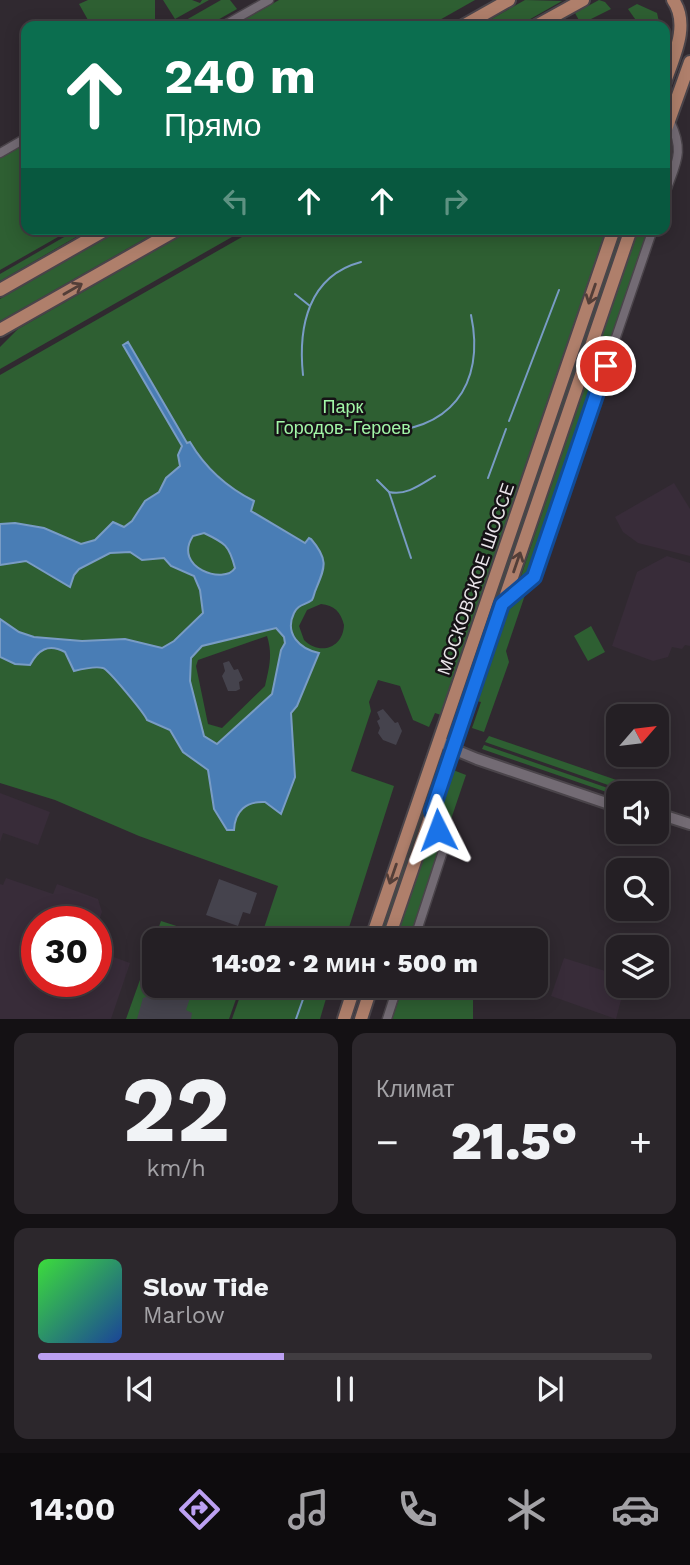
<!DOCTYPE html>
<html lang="ru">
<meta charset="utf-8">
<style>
:root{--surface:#241f24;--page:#2c272c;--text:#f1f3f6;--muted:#a3a2a6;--line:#413d41;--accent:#bca0f2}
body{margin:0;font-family:"Work Sans",sans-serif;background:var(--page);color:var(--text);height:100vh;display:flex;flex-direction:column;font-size:26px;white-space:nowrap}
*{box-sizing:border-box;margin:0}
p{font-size:23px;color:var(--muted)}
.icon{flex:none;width:38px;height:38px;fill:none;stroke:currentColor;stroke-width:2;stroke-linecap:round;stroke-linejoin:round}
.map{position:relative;height:1019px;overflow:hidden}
.side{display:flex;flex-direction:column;gap:14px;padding:14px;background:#141114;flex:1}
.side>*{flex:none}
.banner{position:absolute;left:21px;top:21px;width:649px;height:214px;border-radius:14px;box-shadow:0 4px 18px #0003,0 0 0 2px var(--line);background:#0b6e4f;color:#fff;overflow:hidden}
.needle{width:46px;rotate:62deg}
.controls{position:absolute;left:606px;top:704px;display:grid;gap:14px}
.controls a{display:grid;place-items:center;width:63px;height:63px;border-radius:14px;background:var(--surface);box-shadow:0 4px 18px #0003,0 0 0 2px var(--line);font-size:35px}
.speed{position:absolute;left:21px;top:906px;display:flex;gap:14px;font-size:35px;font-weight:700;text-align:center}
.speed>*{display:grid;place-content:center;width:91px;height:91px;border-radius:50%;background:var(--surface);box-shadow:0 4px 18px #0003,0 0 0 2px var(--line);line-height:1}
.speed .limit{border:10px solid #d22;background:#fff;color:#111}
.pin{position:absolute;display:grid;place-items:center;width:60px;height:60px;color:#fff;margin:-30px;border:4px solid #fff;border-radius:50%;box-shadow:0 2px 7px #0007}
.me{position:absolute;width:77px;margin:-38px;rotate:357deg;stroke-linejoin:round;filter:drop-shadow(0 0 5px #0008)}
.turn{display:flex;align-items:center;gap:24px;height:147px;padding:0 28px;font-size:32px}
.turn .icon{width:91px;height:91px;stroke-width:2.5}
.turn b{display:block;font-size:49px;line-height:60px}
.lanes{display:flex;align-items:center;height:66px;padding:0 28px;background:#0003;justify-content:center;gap:35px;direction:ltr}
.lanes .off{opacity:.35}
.big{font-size:52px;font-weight:800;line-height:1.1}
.side .card{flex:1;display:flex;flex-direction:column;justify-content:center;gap:10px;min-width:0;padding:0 24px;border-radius:14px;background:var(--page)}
.side .dial{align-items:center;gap:0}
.dial b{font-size:91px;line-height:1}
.song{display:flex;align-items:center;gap:21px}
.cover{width:84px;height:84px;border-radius:10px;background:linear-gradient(135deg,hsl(120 70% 55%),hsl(220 70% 35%))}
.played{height:7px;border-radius:4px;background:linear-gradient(90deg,var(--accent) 40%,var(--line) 40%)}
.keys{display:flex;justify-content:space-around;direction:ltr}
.heat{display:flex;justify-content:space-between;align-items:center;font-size:38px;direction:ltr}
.side .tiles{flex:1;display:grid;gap:14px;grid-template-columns:1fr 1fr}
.card:last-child{grid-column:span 2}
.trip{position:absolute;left:142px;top:928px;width:406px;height:70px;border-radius:14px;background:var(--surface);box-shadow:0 4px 18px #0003,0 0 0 2px var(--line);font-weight:800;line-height:70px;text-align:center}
.menu{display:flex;height:112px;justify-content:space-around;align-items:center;background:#0e0c0e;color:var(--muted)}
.menu .icon{width:49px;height:49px}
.menu .current{color:var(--accent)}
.menu b{font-size:32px;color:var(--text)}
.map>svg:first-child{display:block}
.built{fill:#382c39}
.green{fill:#2e5f32;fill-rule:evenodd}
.water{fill:#497db5;stroke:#799cc5;stroke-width:2;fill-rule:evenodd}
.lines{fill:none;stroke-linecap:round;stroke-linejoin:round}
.stream{stroke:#799cc5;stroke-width:2}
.building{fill:#45434d}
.street-casing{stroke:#4a444a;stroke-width:11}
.secondary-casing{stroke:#4a444a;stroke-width:14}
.primary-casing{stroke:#4a444a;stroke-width:16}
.street{stroke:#736b74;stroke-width:8}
.secondary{stroke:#736b74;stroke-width:10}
.primary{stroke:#af7f6b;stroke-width:12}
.oneway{stroke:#533e38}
.route-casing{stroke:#114b97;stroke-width:18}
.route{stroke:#1a73e8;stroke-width:12}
.labels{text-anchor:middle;stroke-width:5;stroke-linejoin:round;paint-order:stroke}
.park-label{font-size:18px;fill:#a2f6a7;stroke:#161316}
.street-label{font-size:18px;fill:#eae5ea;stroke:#161316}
</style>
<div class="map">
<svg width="690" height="1019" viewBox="0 0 690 1019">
<rect width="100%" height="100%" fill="#302930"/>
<!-- built -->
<g class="built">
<polygon points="674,483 690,509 690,556 638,543 623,532 615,517"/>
<polygon points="667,556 690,563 690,646 685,645 682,649 672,647 668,657 653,661 612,646 637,572"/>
<polygon points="0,793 50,812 38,845 3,833 0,842"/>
<polygon points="6,878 53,894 57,884 98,899 102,912 96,929 96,922 37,922 37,982 96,982 96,946 100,952 130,963 111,1019 0,1019 0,884 3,885"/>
<polygon points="564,958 618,975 618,985 625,985 616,1019 551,996"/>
</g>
<!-- green -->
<g class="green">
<polygon points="88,0 155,0 155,26 83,26 88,20 79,4"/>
<polygon points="163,0 192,0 200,3 202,0 209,0 175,19"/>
<polygon points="221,0 230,0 237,9 207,26 180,26 179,24"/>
<polygon points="279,0 475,0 429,26 233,26"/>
<polygon points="525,0 562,1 518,26 479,26"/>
<polygon points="599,0 605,2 611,9 581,24 575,13"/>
<polygon points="637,4 657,13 660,26 640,26 628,9"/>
<polygon points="26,144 26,229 72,229 0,270 0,158"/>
<polygon points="78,229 90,229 0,281 0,274"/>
<polygon points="122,229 162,229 0,321 0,299"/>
<polygon points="193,229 246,229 0,369 0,347 18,329"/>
<path d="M256,229H607L441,715L435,713L429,727L413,720L400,686L378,680L369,702L371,711L351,771L394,786L345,940H260L278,886L139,836L55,800L0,783V375ZM321,604C334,605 341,612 344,625C343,648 320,656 304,640L299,626L307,610ZM267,636C273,655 269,668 265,686L222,728L208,724L196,666L198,660Z"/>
<polygon points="620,229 624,229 455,723 452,722"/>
<polygon points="638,229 650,229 531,574 518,585"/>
<polygon points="521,591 525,595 506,651 509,662 484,732 472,728 481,702 476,701 510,604"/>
<polygon points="591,626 605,652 588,661 574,636"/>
<polygon points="489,736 654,793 631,793 485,742"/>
<polygon points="484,745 622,793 618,793 618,796 482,749"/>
<polygon points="437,764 441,765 381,940 377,940"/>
<polygon points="453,770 466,775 446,834 443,837 438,812"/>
<polygon points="433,831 438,845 438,857 410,940 395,940"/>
<polygon points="161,921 192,931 190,940 154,940 154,985 241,985 229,1019 126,1019"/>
<polygon points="244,985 330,985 320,1019 232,1019"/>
<polygon points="404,985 473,985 473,1019 392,1019"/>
</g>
<!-- water -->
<path class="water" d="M128,342L187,443L190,442C206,469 226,487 254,501L251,511L305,543L309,538L311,539C329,560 325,567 316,589C314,593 314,597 312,600C306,605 298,604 294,613C284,634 300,649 319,653L297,706L291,713L295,777L281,814L265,802C246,801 235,811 234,830H227L214,809L208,770L183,752L170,730L147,720C145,714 108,669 103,668C95,666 82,669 74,671L65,652C48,643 38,650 30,665L15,664L0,657V619L19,632L34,637L82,641L125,639L162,648L174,641L203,613L200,590L194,576L171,566L164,558L142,560L130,552L110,553L79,569L74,575L70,587L26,561L0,565V524L15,523L44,528L81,544L95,540L113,522L124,527L132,521L145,501L159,492L166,478L180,466L178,455L182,446L123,345ZM204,533C225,543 229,545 235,568C225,585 172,568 193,536ZM276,628L284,637L285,643L281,650L272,694L217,744L204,736L190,681L191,658L202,646Z"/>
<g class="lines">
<!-- stream -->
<g class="stream">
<polyline points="295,294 310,306"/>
<path d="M303,375C298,327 308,276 361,262"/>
<polyline points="509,421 559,290"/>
<path d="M375,431C449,434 486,385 471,315"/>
<polyline points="488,478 506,429"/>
<path d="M377,480L389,492C406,496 420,485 435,476"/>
<polyline points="389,492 411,558"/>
<polyline points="296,1019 308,985"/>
</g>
</g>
<!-- building -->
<g class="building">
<polygon points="229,661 234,670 238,669 243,680 239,682 240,689 236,691 228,691 222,676 225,671 223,663"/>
<polygon points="383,709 395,723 398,722 402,731 396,745 383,740 378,733 380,728 377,721 380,719 377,712"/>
<polygon points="219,879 257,893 250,914 243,912 238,926 206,915"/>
<polygon points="154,985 182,985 181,988 192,992 186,1010 192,1013 191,1019 137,1019 143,998 149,996"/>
</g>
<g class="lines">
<!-- street casing -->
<g class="street-casing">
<g id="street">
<polyline points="223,26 269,0"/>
<polyline points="0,153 26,138"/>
<path d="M665,194C676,162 685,153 670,121"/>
<polyline points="505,602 534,577 653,229"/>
<polyline points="414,940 444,848 432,813"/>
<polyline points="387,1019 398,985"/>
</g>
</g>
<!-- secondary casing -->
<g class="secondary-casing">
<g id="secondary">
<polyline points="439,740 453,749 477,759 618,807"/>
<polyline points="656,813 690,824"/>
</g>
</g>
<!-- primary casing -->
<g class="primary-casing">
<g id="primary">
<polyline points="463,26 509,0"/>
<polyline points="536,26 583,0"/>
<path d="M665,82C674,56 690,24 673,0"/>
<polyline points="665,132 690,62"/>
<polyline points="0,290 107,229"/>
<polyline points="0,330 178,229"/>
<polyline points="371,940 614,229"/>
<polyline points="388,940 631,229"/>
<polyline points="344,1019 355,985"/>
<polyline points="361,1019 372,985"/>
</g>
</g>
<!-- street -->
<use href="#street" class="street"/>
<!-- secondary -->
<use href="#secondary" class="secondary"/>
<!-- primary -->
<use href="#primary" class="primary"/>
</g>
<!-- one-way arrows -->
<defs><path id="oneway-shaft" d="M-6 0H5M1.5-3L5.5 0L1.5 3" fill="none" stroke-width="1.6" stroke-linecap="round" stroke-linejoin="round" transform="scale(1.75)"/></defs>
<g class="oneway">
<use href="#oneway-shaft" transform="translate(73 289) rotate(-30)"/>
<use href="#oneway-shaft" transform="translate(592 294) rotate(109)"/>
<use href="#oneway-shaft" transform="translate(517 562) rotate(-71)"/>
<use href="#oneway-shaft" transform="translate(393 874) rotate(109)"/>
</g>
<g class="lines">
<!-- route casing -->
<g class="route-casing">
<polyline id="route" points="438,830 432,811 502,604 534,577 606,366"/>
</g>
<!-- route -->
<use href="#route" class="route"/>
</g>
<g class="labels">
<!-- park labels -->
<g class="park-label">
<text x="343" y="413">Парк<tspan x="343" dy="21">Городов-Героев</tspan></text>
</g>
<!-- street labels -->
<g class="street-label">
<text transform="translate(476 579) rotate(-71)" y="6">МОСКОВСКОЕ ШОССЕ</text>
</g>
</g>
</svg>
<div class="controls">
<a><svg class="needle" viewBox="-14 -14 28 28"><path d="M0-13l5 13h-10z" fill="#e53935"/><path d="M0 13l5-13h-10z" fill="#a3a2a6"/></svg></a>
<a><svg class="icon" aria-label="sound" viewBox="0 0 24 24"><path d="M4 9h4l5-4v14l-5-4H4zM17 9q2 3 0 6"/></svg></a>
<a><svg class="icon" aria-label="search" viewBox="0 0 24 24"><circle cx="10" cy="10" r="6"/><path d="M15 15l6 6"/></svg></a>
<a><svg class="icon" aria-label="layers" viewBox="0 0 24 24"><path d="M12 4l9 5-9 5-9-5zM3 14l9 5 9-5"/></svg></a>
</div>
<div class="speed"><div class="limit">30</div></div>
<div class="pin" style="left:606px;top:366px;background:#d93025"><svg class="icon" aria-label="arrive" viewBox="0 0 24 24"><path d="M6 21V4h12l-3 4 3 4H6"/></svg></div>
<svg class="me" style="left:438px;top:830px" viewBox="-20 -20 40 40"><path d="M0-17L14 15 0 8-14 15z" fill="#1a73e8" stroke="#fff" stroke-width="4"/></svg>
<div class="trip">14:02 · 2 мин · 500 m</div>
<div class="banner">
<div class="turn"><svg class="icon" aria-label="ahead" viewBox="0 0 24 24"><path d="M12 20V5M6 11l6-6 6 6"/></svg><div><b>240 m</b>Прямо</div></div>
<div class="lanes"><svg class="icon off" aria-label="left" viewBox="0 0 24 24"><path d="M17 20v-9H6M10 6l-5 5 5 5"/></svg><svg class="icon" aria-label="ahead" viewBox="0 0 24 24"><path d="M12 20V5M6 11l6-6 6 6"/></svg><svg class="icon" aria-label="ahead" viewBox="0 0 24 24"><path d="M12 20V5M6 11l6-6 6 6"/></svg><svg class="icon off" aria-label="right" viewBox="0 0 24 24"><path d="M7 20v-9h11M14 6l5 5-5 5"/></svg></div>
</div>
</div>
<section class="side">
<div class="tiles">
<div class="card dial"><b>22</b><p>km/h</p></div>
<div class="card"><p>Климат</p>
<div class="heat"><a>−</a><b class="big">21.5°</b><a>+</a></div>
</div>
<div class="card">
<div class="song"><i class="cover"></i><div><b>Slow Tide</b><p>Marlow</p></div></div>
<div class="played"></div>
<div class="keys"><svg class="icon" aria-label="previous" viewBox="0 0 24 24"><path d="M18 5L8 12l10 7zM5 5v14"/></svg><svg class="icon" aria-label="pause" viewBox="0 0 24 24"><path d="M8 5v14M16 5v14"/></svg><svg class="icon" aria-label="next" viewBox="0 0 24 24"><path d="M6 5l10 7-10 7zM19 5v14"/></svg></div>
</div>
</div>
</section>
<nav class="menu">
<b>14:00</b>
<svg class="icon current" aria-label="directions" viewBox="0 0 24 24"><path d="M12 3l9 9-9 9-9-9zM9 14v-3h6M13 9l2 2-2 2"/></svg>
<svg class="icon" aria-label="music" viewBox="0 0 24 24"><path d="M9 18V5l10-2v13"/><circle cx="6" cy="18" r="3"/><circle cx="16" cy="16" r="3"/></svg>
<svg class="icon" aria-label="phone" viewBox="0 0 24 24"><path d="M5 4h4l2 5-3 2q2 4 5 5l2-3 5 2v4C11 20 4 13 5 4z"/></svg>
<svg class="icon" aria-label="climate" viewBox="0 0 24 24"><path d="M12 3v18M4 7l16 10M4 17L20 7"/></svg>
<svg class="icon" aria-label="car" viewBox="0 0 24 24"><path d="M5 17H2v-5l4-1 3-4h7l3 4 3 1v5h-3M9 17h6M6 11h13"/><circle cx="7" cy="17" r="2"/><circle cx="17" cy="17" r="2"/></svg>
</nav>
